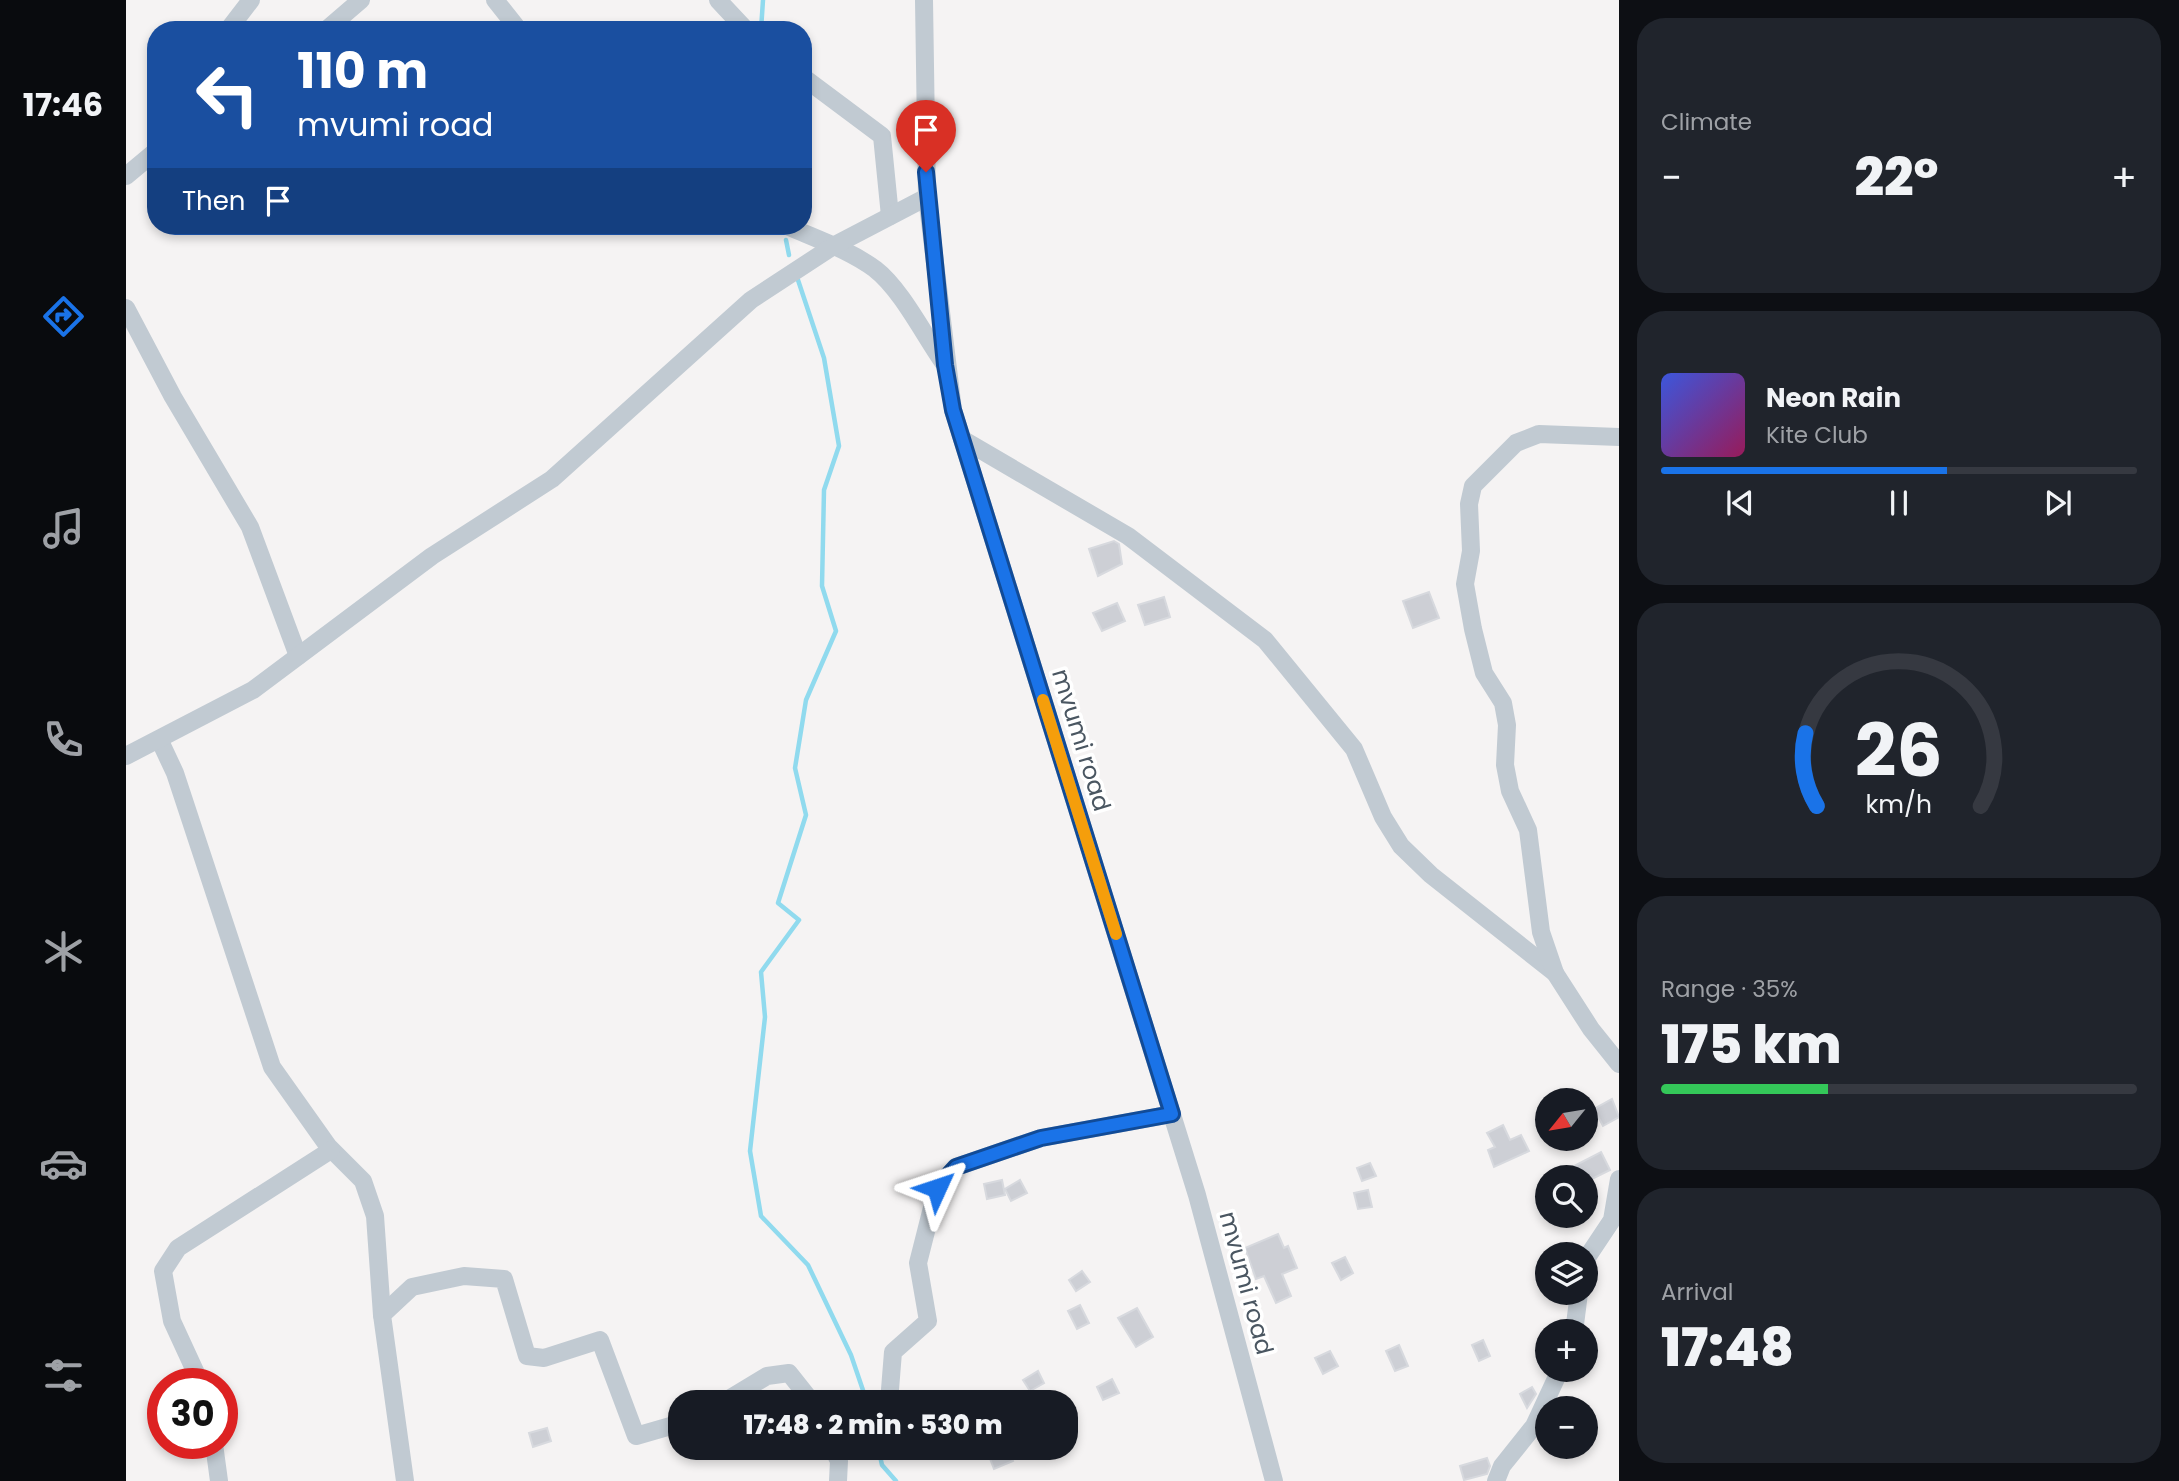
<!DOCTYPE html>
<meta charset="utf-8">
<style>
:root{--surface:#171b24;--page:#20242c;--text:#f1f3f6;--muted:#9ea1a6;--line:#363941;--accent:#1a73e8}
body{margin:0;font-family:Poppins,sans-serif;background:var(--page);color:var(--text);height:100vh;display:flex;flex-direction:column;font-size:26px;white-space:nowrap}
*{box-sizing:border-box;margin:0}
p{font-size:23px;color:var(--muted)}
.icon{flex:none;width:38px;height:38px;fill:none;stroke:currentColor;stroke-width:2;stroke-linecap:round;stroke-linejoin:round}
.map{position:relative;flex:1;overflow:hidden}
.side{display:flex;flex-direction:column;gap:18px;padding:18px;background:#0d0f14;width:560px}
.side>*{flex:none}
.banner{position:absolute;left:21px;top:21px;width:665px;height:214px;border-radius:28px;box-shadow:0 4px 10px #0003;background:#1a4fa0;color:#fff;overflow:hidden}
.needle{width:46px;rotate:240deg}
.controls{position:absolute;left:1409px;top:1088px;display:grid;gap:14px}
.controls a{display:grid;place-items:center;width:63px;height:63px;border-radius:50%;background:var(--surface);box-shadow:0 4px 10px #0003;font-size:35px}
.speed{position:absolute;left:21px;top:1368px;display:flex;gap:14px;font-size:35px;font-weight:700;text-align:center}
.speed>*{display:grid;place-content:center;width:91px;height:91px;border-radius:50%;background:var(--surface);box-shadow:0 4px 10px #0003;line-height:1}
.speed .limit{border:10px solid #d22;background:#fff;color:#111}
.pin{position:absolute;display:grid;place-items:center;width:60px;height:60px;color:#fff;margin:-72px -30px;border-radius:50% 50% 50% 0;rotate:-45deg;box-shadow:0 0 7px #0007}
.pin .icon{rotate:45deg}
.me{position:absolute;width:77px;margin:-38px;rotate:48deg;stroke-linejoin:round;filter:drop-shadow(0 0 5px #0008)}
.turn{display:flex;align-items:center;gap:24px;height:147px;padding:0 35px;font-size:32px}
.turn .icon{width:91px;height:91px;stroke-width:2.5}
.turn b{display:block;font-size:49px;line-height:60px}
.then{display:flex;align-items:center;height:66px;padding:0 35px;background:#0003;gap:14px;font-size:26px}
.big{font-size:52px;font-weight:800;line-height:1.1}
.side .card{flex:1;display:flex;flex-direction:column;justify-content:center;gap:10px;min-width:0;padding:0 24px;border-radius:28px;background:var(--page)}
.side .dial{align-items:center;gap:0}
.dial svg{height:182px;overflow:visible;fill:none;stroke:var(--line);stroke-width:7;stroke-linecap:round;text-anchor:middle}
.dial text{fill:var(--text);stroke:none}
.song{display:flex;align-items:center;gap:21px}
.cover{width:84px;height:84px;border-radius:10px;background:linear-gradient(135deg,hsl(230 70% 55%),hsl(330 70% 35%))}
.played{height:7px;border-radius:4px;background:linear-gradient(90deg,var(--accent) 60%,var(--line) 60%)}
.keys{display:flex;justify-content:space-around;direction:ltr}
.heat{display:flex;justify-content:space-between;align-items:center;font-size:38px;direction:ltr}
.charge{height:10px;border-radius:5px;background:linear-gradient(90deg,#34c759 35%,var(--line) 0)}
.trip{position:absolute;left:542px;top:1390px;width:410px;height:70px;border-radius:28px;background:var(--surface);box-shadow:0 4px 10px #0003;font-weight:800;line-height:70px;text-align:center}
main{display:flex;flex:1;min-height:0}
.tab-bar{display:flex;flex-direction:column;width:126px;justify-content:space-around;align-items:center;background:#090b0e;color:var(--muted)}
.tab-bar .icon{width:49px;height:49px}
.tab-bar .active{color:var(--accent)}
.tab-bar b{font-size:32px;color:var(--text)}
.map>svg:first-child{display:block}
.lines{fill:none;stroke-linecap:round;stroke-linejoin:round}
.stream{stroke:#90daee;stroke-width:4.5}
.building{fill:#cdcfd5;stroke:#d7d9de;stroke-width:2}
.minor{stroke:#c1cad2;stroke-width:18}
.route-casing{stroke:#114b97;stroke-width:18}
.route{stroke:#1a73e8;stroke-width:12}
.slow{stroke:#f59e0b;stroke-width:12}
.labels{text-anchor:middle;stroke-width:7;stroke-linejoin:round;paint-order:stroke}
.street-label{font-size:24px;fill:#4a5661;stroke:#fff}
</style>
<main>
<nav class="tab-bar">
<b>17:46</b>
<svg class="icon active" aria-label="directions" viewBox="0 0 24 24"><path d="M12 3l9 9-9 9-9-9zM9 14v-3h6M13 9l2 2-2 2"/></svg>
<svg class="icon" aria-label="music" viewBox="0 0 24 24"><path d="M9 18V5l10-2v13"/><circle cx="6" cy="18" r="3"/><circle cx="16" cy="16" r="3"/></svg>
<svg class="icon" aria-label="phone" viewBox="0 0 24 24"><path d="M5 4h4l2 5-3 2q2 4 5 5l2-3 5 2v4C11 20 4 13 5 4z"/></svg>
<svg class="icon" aria-label="climate" viewBox="0 0 24 24"><path d="M12 3v18M4 7l16 10M4 17L20 7"/></svg>
<svg class="icon" aria-label="car" viewBox="0 0 24 24"><path d="M5 17H2v-5l4-1 3-4h7l3 4 3 1v5h-3M9 17h6M6 11h13"/><circle cx="7" cy="17" r="2"/><circle cx="17" cy="17" r="2"/></svg>
<svg class="icon" aria-label="filters" viewBox="0 0 24 24"><path d="M4 7h16M4 17h16"/><circle cx="9" cy="7" r="2"/><circle cx="15" cy="17" r="2"/></svg>
</nav>
<div class="map">
<svg width="1493" height="1481" viewBox="0 0 1493 1481">
<rect width="100%" height="100%" fill="#f5f3f3"/>
<g class="lines">
<!-- stream -->
<g class="stream">
<polyline points="635,30 637,0"/>
<polyline points="660,240 663,255"/>
<polyline points="672,280 698,358 713,446 698,490 696,586 710,631 680,700 669,768 680,815 652,903 673,920 635,972 639,1017 624,1151 635,1216 682,1265 725,1355 741,1402"/>
<polyline points="752,1447 756,1465 770,1481"/>
</g>
</g>
<!-- building -->
<g class="building">
<polygon points="988,541 993,544 996,564 972,576 963,549"/>
<polygon points="1303,592 1313,618 1287,628 1277,601"/>
<polygon points="1038,597 1044,617 1019,625 1012,605"/>
<polygon points="991,603 999,621 976,631 967,613"/>
<polygon points="1486,1099 1493,1117 1477,1126 1468,1109"/>
<polygon points="1377,1125 1384,1140 1395,1135 1403,1151 1368,1167 1362,1150 1369,1147 1361,1133"/>
<polygon points="1475,1152 1484,1170 1460,1182 1460,1178 1425,1178"/>
<polygon points="1244,1163 1250,1176 1236,1181 1231,1168"/>
<polygon points="876,1180 879,1195 861,1199 858,1184"/>
<polygon points="894,1180 901,1193 885,1201 879,1189"/>
<polygon points="1242,1190 1246,1207 1232,1209 1228,1193"/>
<polygon points="1152,1234 1158,1248 1162,1246 1171,1268 1156,1274 1165,1296 1150,1303 1138,1276 1130,1279 1119,1248"/>
<polygon points="1219,1257 1227,1273 1215,1280 1206,1263"/>
<polygon points="956,1271 964,1282 950,1291 943,1280"/>
<polygon points="954,1305 963,1323 951,1329 942,1311"/>
<polygon points="1011,1308 1027,1337 1010,1347 992,1318"/>
<polygon points="1357,1340 1364,1356 1353,1361 1346,1345"/>
<polygon points="1273,1345 1282,1366 1269,1371 1260,1351"/>
<polygon points="1204,1351 1212,1366 1197,1374 1189,1358"/>
<polygon points="912,1371 918,1383 904,1391 897,1380"/>
<polygon points="986,1379 993,1393 977,1400 971,1387"/>
<polygon points="1406,1387 1410,1394 1401,1408 1394,1394"/>
<polygon points="421,1428 425,1441 407,1447 403,1433"/>
<polygon points="881,1448 887,1461 868,1469 863,1456"/>
<polygon points="1361,1458 1364,1466 1361,1474 1338,1480 1334,1466"/>
</g>
<g class="lines">
<!-- minor -->
<g class="minor">
<polyline points="369,0 393,30"/>
<polyline points="592,0 620,30"/>
<polyline points="798,0 801,197 827,410 1071,1195 1148,1481"/>
<polyline points="102,30 125,0"/>
<polyline points="200,30 235,0"/>
<polyline points="677,77 756,136 764,216"/>
<polyline points="0,176 30,151"/>
<path d="M661,226C691,239 723,250 749,269C775,289 798,335 817,362"/>
<polyline points="0,308 47,397 124,527 172,656"/>
<polyline points="836,439 1002,536 1139,640 1228,749 1257,817 1275,846 1305,875 1429,973 1465,1029 1493,1064"/>
<polyline points="34,741 49,773 146,1067 202,1146 237,1181 249,1216 256,1315"/>
<polyline points="0,756 127,690 306,556 426,479 625,300 709,245 801,197"/>
<polyline points="1429,973 1415,932 1402,830 1384,791 1379,765 1381,725 1377,703 1358,673 1347,629 1339,584 1345,551 1343,504 1347,486 1390,443 1413,434 1493,437"/>
<polyline points="1460,1259 1486,1220 1493,1179"/>
<polyline points="1448,1332 1453,1293"/>
<polyline points="75,1384 46,1321 37,1271 52,1248 205,1150"/>
<polyline points="598,1402 641,1376 663,1373 686,1402"/>
<polyline points="763,1402 767,1352 802,1321 792,1263 811,1188 830,1167 915,1138 1046,1114"/>
<polyline points="88,1444 93,1481"/>
<polyline points="706,1447 713,1461 712,1481"/>
<polyline points="279,1481 256,1315 286,1287 338,1276 378,1279 401,1356 418,1358 474,1340 510,1436 555,1423"/>
<polyline points="1370,1481 1376,1466 1408,1426 1434,1370"/>
</g>
</g>
<g class="lines">
<!-- route casing -->
<g class="route-casing">
<polyline id="route" points="800,172 819,365 827,410 1046,1114 915,1138 830,1167 811,1188"/>
</g>
<!-- route -->
<use href="#route" class="route"/>
<!-- slow -->
<polyline class="slow" points="917,700 990,934"/>
</g>
<g class="labels">
<!-- street labels -->
<g class="street-label">
<text transform="translate(955 740) rotate(73)" y="8">mvumi road</text>
<text transform="translate(1120 1283) rotate(75)" y="8">mvumi road</text>
</g>
</g>
</svg>
<div class="controls">
<a><svg class="needle" viewBox="-14 -14 28 28"><path d="M0-13l5 13h-10z" fill="#e53935"/><path d="M0 13l5-13h-10z" fill="#9ea1a6"/></svg></a>
<a><svg class="icon" aria-label="search" viewBox="0 0 24 24"><circle cx="10" cy="10" r="6"/><path d="M15 15l6 6"/></svg></a>
<a><svg class="icon" aria-label="layers" viewBox="0 0 24 24"><path d="M12 4l9 5-9 5-9-5zM3 14l9 5 9-5"/></svg></a>
<a>+</a>
<a>−</a>
</div>
<div class="speed"><div class="limit">30</div></div>
<div class="pin" style="left:800px;top:172px;background:#d93025"><svg class="icon" aria-label="arrive" viewBox="0 0 24 24"><path d="M6 21V4h12l-3 4 3 4H6"/></svg></div>
<svg class="me" style="left:811px;top:1188px" viewBox="-20 -20 40 40"><path d="M0-17L14 15 0 8-14 15z" fill="#1a73e8" stroke="#fff" stroke-width="4"/></svg>
<div class="trip">17:48 · 2 min · 530 m</div>
<div class="banner">
<div class="turn"><svg class="icon" aria-label="left" viewBox="0 0 24 24"><path d="M17 20v-9H6M10 6l-5 5 5 5"/></svg><div><b>110 m</b>mvumi road</div></div>
<div class="then">Then<svg class="icon" aria-label="arrive" viewBox="0 0 24 24"><path d="M6 21V4h12l-3 4 3 4H6"/></svg></div>
</div>
</div>
<section class="side">
<div class="card"><p>Climate</p>
<div class="heat"><a>−</a><b class="big">22°</b><a>+</a></div>
</div>
<div class="card">
<div class="song"><i class="cover"></i><div><b>Neon Rain</b><p>Kite Club</p></div></div>
<div class="played"></div>
<div class="keys"><svg class="icon" aria-label="previous" viewBox="0 0 24 24"><path d="M18 5L8 12l10 7zM5 5v14"/></svg><svg class="icon" aria-label="pause" viewBox="0 0 24 24"><path d="M8 5v14M16 5v14"/></svg><svg class="icon" aria-label="next" viewBox="0 0 24 24"><path d="M6 5l10 7-10 7zM19 5v14"/></svg></div>
</div>
<div class="card dial"><svg viewBox="0 0 100 80">
<path d="M14 69A42 42 0 1 1 86 69"/>
<path d="M14 69A42 42 0 0 1 9 37" stroke="#1a73e8"/>
<text x="50" y="56" font-size="32" font-weight="700">26</text>
<text x="50" y="72" font-size="11">km/h</text>
</svg></div>
<div class="card"><p>Range · 35%</p><b class="big">175 km</b><div class="charge"></div></div>
<div class="card"><p>Arrival</p><b class="big">17:48</b></div>
</section>
</main>
